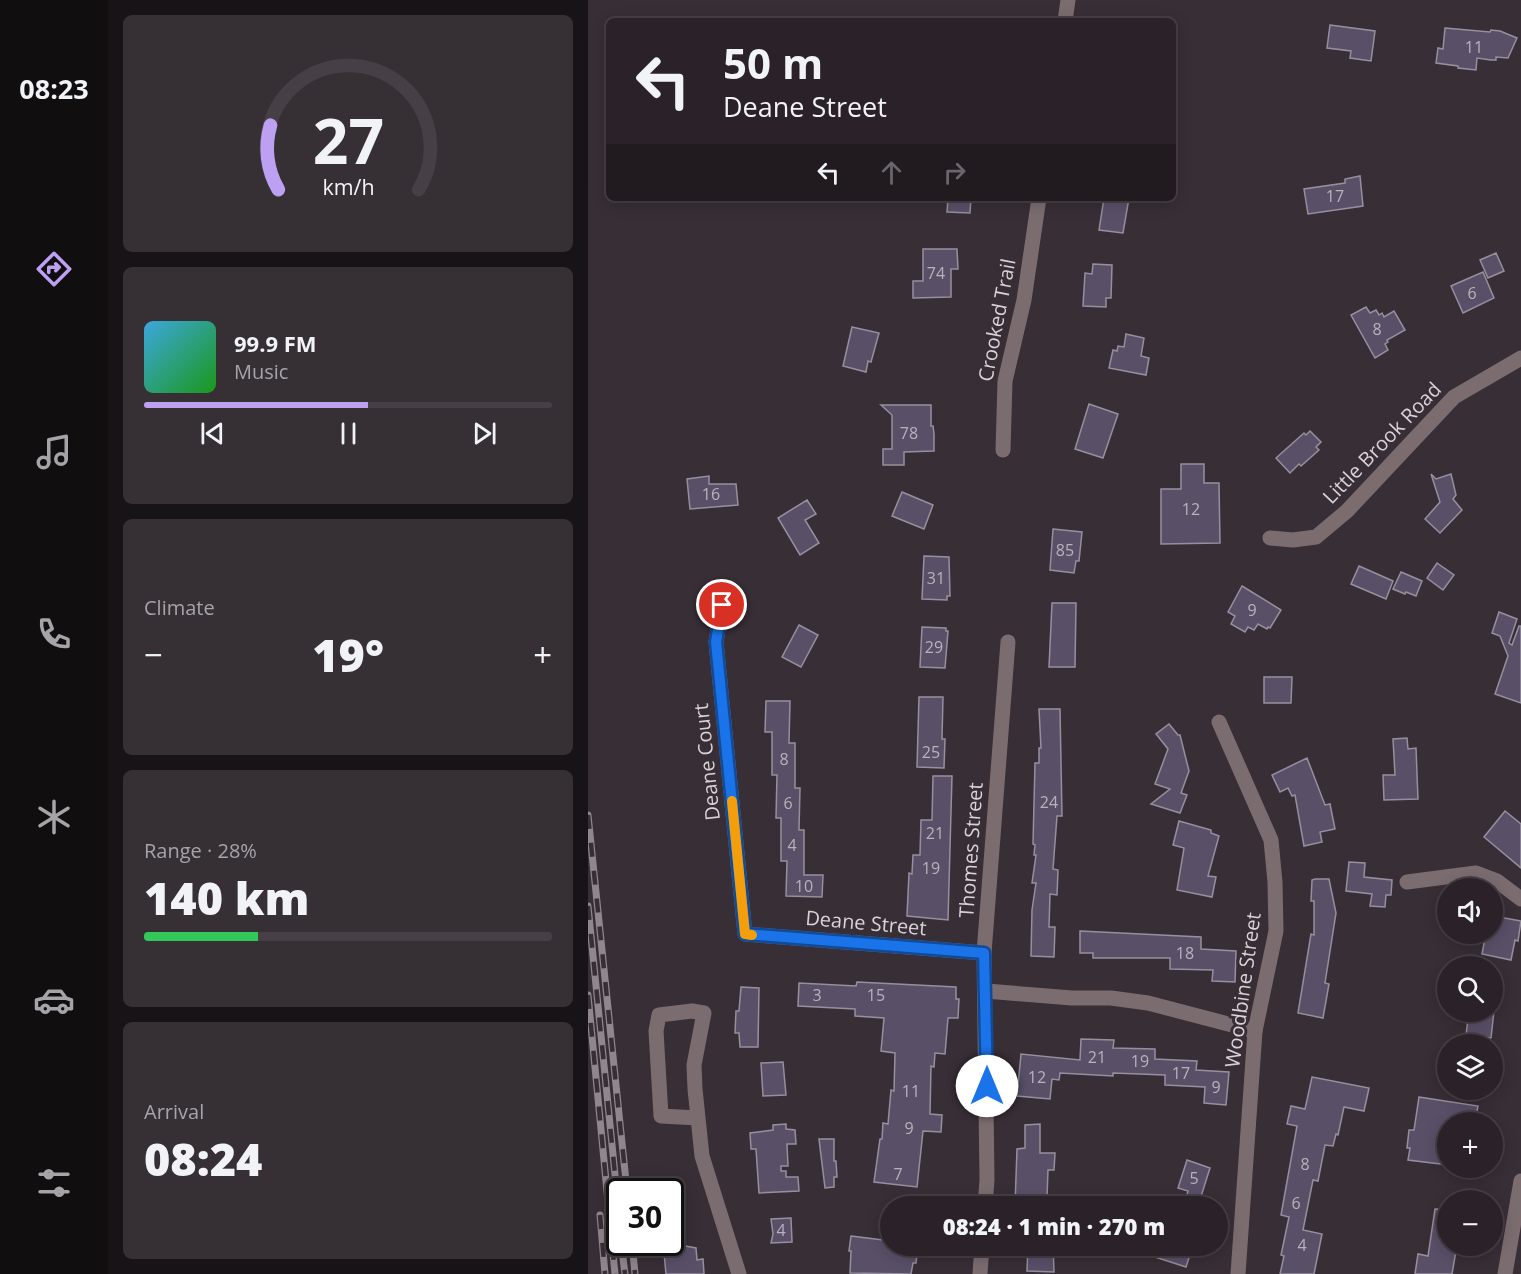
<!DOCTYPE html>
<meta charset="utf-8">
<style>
:root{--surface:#2a2228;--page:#362f34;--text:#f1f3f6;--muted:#a5a4a8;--line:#463f45;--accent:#bca0f2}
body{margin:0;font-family:"Open Sans",sans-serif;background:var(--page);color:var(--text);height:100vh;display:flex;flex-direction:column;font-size:22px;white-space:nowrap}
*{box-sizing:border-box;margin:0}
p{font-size:20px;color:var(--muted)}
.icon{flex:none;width:33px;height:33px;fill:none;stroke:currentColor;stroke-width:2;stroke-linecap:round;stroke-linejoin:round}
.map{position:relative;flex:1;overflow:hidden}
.side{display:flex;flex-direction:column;gap:15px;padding:15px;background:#171316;width:480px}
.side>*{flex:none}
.banner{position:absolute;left:18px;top:18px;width:570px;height:183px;border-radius:9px;box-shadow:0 3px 15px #0003,0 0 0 2px var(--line);background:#2a2228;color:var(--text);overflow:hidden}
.buttons{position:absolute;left:849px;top:878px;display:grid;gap:12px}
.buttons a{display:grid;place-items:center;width:66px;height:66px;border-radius:50%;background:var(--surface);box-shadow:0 3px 15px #0003,0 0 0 2px var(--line);font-size:30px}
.speed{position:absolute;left:18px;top:1178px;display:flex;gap:12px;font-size:30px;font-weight:700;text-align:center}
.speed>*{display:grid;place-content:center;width:78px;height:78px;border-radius:50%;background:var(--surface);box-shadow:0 3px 15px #0003,0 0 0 2px var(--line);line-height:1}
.speed .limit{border:3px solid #111;border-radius:9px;background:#fff;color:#111}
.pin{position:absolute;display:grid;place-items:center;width:51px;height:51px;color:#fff;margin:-26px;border:3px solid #fff;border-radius:50%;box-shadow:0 2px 6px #0007}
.me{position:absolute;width:66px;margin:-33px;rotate:0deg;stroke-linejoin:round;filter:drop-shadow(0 0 4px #0008)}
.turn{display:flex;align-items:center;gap:21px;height:126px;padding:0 18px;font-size:27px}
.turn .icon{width:78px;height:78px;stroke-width:2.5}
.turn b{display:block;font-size:42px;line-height:51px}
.lanes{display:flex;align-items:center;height:57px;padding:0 18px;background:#0003;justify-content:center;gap:30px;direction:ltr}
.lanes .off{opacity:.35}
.big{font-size:45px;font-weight:800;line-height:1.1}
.side .widget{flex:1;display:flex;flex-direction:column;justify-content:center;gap:9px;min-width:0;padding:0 21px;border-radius:9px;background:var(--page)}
.side .dial{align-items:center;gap:0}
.dial svg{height:156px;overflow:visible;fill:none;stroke:var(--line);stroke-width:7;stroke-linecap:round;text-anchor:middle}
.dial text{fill:var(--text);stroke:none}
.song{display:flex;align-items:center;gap:18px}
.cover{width:72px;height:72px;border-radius:9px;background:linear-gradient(135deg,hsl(200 70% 55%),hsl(120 70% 35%))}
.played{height:6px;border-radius:3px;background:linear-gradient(90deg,var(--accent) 55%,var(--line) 55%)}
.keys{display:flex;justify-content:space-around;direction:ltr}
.heat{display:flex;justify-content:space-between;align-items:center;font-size:33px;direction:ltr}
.charge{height:9px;border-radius:4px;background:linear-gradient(90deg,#34c759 28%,var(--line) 0)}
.trip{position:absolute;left:292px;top:1196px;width:348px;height:60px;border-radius:30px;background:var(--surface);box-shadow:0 3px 15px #0003,0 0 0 2px var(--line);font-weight:800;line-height:60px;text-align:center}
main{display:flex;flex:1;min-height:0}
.menu{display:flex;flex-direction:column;width:108px;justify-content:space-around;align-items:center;background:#110e10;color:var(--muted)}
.menu .icon{width:42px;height:42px}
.menu .on{color:var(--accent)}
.menu b{font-size:27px;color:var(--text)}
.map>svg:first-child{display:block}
.building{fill:#595068;stroke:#95909e;stroke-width:1.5}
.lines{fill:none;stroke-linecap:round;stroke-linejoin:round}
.minor{stroke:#7b6d6f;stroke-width:15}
.rail-casing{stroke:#90878e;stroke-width:7}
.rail{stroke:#382e36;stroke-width:4.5;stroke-dasharray:14;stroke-linecap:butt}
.route-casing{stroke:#114b97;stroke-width:15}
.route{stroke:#1a73e8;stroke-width:10}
.slow{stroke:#f59e0b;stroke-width:10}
.labels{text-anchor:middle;stroke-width:6;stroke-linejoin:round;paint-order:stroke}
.number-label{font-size:16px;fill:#b9b2bc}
.street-label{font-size:20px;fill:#d9d2d8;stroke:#382e36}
</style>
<main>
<nav class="menu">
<b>08:23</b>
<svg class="icon on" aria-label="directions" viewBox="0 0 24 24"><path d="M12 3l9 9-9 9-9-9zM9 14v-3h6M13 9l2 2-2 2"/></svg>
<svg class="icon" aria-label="music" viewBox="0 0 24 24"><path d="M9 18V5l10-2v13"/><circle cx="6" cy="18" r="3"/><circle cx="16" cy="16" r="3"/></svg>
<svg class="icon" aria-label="phone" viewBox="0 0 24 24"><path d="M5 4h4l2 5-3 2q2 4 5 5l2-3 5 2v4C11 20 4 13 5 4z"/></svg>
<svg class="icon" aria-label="climate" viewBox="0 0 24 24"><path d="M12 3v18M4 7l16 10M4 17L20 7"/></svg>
<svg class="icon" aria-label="car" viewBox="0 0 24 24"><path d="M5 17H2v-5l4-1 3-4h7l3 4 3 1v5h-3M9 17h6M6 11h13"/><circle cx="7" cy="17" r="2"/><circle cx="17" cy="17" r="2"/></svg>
<svg class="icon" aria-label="filters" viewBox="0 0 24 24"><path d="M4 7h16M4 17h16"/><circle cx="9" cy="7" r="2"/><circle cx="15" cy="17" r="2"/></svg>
</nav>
<section class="side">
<div class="widget dial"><svg viewBox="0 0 100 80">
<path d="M14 69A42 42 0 1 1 86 69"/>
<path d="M14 69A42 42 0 0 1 10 36" stroke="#bca0f2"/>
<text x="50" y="56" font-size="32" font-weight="700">27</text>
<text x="50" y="72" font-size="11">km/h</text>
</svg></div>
<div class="widget">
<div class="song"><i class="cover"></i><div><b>99.9 FM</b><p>Music</p></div></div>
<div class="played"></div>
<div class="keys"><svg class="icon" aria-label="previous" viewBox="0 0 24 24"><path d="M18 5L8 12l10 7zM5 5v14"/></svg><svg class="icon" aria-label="pause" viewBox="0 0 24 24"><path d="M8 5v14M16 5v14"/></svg><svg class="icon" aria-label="next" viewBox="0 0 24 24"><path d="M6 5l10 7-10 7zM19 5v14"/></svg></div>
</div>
<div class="widget"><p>Climate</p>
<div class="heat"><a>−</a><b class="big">19°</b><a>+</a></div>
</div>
<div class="widget"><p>Range · 28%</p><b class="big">140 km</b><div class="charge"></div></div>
<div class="widget"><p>Arrival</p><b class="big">08:24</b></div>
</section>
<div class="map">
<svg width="933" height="1274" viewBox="0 0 933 1274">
<rect width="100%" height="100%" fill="#382e36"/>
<!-- building -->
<g class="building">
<polygon points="742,25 787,31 783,61 762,58 763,51 739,48"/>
<polygon points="857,28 902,32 903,30 912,31 929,38 920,58 908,57 908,60 903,60 889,58 888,70 870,68 870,66 848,63 850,48 855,49"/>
<polygon points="772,176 775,206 720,214 716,189 757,183 757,179"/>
<polygon points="360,198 383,198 382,213 359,212"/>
<polygon points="516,198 541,198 535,233 511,230"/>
<polygon points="335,249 369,249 370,269 363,269 363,297 325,298 325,281 335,281"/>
<polygon points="908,253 916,271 900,278 892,260"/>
<polygon points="505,264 524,265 523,298 518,298 518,307 495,306 497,273 504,274"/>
<polygon points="895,272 906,298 875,313 863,286"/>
<polygon points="778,307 782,313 788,310 791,315 794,313 796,317 806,311 817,330 799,340 800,342 797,344 800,350 787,358 763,315"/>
<polygon points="264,327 291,333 283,362 280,361 278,372 255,366"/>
<polygon points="538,334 556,338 553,356 561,358 558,375 521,368 525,350 529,351 530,346 536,347"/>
<polygon points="501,404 530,414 515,458 487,449"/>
<polygon points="293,405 343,405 343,426 345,426 346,434 346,451 316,452 316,465 295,465 295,449 304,449 304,415"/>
<polygon points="722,431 733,442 728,447 731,450 713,466 711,464 702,473 688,458 716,433 718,435"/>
<polygon points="593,464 616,464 616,483 631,483 632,543 573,544 573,489 593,489"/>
<polygon points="843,474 848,479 863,474 868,495 865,499 874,510 852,533 837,519 852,502"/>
<polygon points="121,476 121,484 148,484 150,505 102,509 99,479"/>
<polygon points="314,492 345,505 336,529 304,516"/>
<polygon points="219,500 228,514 217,520 231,543 212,555 190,518"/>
<polygon points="465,529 494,532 491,561 488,561 486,573 462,570"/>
<polygon points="336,556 361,557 362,596 359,596 359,600 334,599"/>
<polygon points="849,563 866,575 855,590 839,578"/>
<polygon points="771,566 805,581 798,599 763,584"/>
<polygon points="813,572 834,581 828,596 818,592 817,594 805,589"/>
<polygon points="654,586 693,610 682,628 680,627 679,629 670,624 666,630 660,627 657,632 643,624 647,616 640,612"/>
<polygon points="464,603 488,603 487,667 461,667"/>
<polygon points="911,612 929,619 921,643 924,645 931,626 933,626 933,703 907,694 920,656 912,636 904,633"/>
<polygon points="211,625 230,635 213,667 194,657"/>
<polygon points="334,627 358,628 358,631 360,631 357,668 332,667"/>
<polygon points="676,677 704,677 703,703 676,703"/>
<polygon points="331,697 355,697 354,739 357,739 356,768 329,767"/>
<polygon points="178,701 202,701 201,743 207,743 207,788 212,788 211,830 216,830 216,875 235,875 234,897 198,896 199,861 193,861 193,818 188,818 189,775 184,775 184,732 177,732"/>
<polygon points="451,709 472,709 474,816 469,816 465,869 470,870 469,895 462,894 461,927 467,927 466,957 443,956 444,910 448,883 444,883 448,855 446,855 447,845 445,844 447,763 451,763 451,748 453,748"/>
<polygon points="581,724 590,735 592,735 601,771 593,793 599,795 592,813 563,804 582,789 567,784 580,749 568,734"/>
<polygon points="819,738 820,749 828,748 830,799 796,800 795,775 807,775 805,739"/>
<polygon points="719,758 737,805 742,804 747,829 732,832 734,842 716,846 707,795 704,796 700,788 692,792 684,775"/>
<polygon points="345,776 364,776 360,920 319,916 321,873 324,874 325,855 332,855 333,820 344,820"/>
<polygon points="917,811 933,824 933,868 896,837"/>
<polygon points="591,821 623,830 623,833 631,836 620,876 628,877 624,897 589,890 596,848 585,845"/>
<polygon points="761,862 777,863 776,877 804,880 803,895 798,895 797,907 782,906 784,894 758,891"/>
<polygon points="727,879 741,879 748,913 737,983 741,984 735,1018 710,1013 723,934 726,935 726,901 723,901 724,880"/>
<polygon points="911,917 933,921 930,941 927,940 923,960 894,954 898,933 907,933"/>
<polygon points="492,931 613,937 613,949 648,951 647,982 624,981 625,970 582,969 582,958 505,958 505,953 492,953"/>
<polygon points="269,982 368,987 368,999 371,999 370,1018 360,1018 357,1054 347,1053 346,1067 343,1066 342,1114 354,1115 353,1132 335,1131 329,1187 286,1182 292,1139 294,1139 295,1123 300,1124 303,1090 306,1091 307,1053 293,1051 296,1018 267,1016 267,1009 210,1006 211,983 268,986"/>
<polygon points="153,987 171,988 170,1047 152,1047 151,1033 147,1033 148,1011 151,1011"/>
<polygon points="881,1011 906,1011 903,1038 878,1035"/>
<polygon points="493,1039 526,1040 525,1048 567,1049 567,1059 609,1061 608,1070 641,1072 638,1105 616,1103 617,1087 577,1085 577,1075 525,1073 525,1076 472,1073 471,1080 464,1079 462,1099 429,1096 433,1054 492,1060"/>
<polygon points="195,1062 198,1095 175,1096 173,1063"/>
<polygon points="724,1077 781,1088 776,1111 756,1107 750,1135 748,1134 745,1146 737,1145 730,1181 725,1180 715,1230 734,1234 726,1274 692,1274 696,1256 693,1255 701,1217 693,1215 709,1126 699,1124 703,1106 717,1109"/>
<polygon points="831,1097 890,1106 887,1122 860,1122 860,1165 820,1160 822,1148 819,1148 821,1130 826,1130"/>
<polygon points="198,1124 198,1129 207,1130 208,1144 199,1144 200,1166 193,1166 193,1171 198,1171 198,1177 210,1177 211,1191 171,1193 168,1149 163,1149 162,1133 185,1130 185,1125"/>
<polygon points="452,1124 452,1153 467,1153 466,1170 460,1170 459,1198 456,1198 456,1206 427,1205 429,1149 437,1148 437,1125"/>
<polygon points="231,1139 246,1139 246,1161 248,1161 249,1177 246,1177 246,1187 237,1188"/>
<polygon points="599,1160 622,1168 610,1206 596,1206 600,1191 590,1188"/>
<polygon points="847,1209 860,1210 860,1245 869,1245 864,1274 827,1274 830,1254 840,1256"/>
<polygon points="203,1218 204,1242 183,1243 185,1234 183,1219"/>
<polygon points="263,1236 303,1241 303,1245 330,1246 328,1263 325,1263 323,1274 262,1273 263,1251 261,1251"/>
<polygon points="75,1242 108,1248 109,1260 115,1259 116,1274 78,1274"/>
<polygon points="440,1245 465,1245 466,1272 439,1271"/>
<polygon points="568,1245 602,1245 601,1251 603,1252 598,1267 564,1256"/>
</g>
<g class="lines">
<!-- minor -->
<g class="minor">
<polyline points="477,21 480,0"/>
<polyline points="415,450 417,381 436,300 451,198"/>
<polyline points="682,538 705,540 728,537 759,511 866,397 933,358"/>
<polyline points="137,587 128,642 157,934 396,953"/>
<polyline points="631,722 683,840 687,882 688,931 667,1031 650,1274"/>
<polyline points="819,882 888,873 909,881 933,899"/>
<polyline points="398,991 484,998 523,998 560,1003 667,1031"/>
<polyline points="110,1118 73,1116 68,1031 71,1015 104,1011 116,1013 106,1065 107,1089 114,1156 151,1274"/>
<polyline points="397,1206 399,1180 396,953 420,642"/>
<polyline points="392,1274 394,1245"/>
<polyline points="917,1274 933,1181"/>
</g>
<!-- rail casing -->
<g class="rail-casing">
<g id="rail">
<polyline points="0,815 39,1191"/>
<polyline points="0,906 32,1224"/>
<polyline points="0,995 27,1274"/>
<polyline points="12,1215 17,1274"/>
<polyline points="33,1242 37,1274"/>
<polyline points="44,1242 47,1274"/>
</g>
</g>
<!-- rail -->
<use href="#rail" class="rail"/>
</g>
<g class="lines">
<!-- route casing -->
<g class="route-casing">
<polyline id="route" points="134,605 128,642 157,934 396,953 399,1086"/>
</g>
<!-- route -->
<use href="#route" class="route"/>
<!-- slow -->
<polyline class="slow" points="144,801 157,934 164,935"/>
</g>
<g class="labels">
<!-- number labels -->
<g class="number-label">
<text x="886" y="53">11</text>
<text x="747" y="202">17</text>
<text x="348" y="279">74</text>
<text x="884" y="299">6</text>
<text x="789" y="335">8</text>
<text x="321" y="439">78</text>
<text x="123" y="500">16</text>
<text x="603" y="515">12</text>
<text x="477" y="556">85</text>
<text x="348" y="584">31</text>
<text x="664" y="616">9</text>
<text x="346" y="653">29</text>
<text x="343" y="758">25</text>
<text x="196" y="765">8</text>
<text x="461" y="808">24</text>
<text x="200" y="809">6</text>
<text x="347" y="839">21</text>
<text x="204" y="851">4</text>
<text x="343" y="874">19</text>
<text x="216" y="892">10</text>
<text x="597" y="959">18</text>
<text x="229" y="1001">3</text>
<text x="288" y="1001">15</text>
<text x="509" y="1063">21</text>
<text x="552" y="1067">19</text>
<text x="593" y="1079">17</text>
<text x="449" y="1083">12</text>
<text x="628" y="1093">9</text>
<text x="323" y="1097">11</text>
<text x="321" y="1134">9</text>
<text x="717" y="1170">8</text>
<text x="310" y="1180">7</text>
<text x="606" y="1184">5</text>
<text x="708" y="1209">6</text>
<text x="193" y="1236">4</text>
<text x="714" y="1251">4</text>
</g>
<!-- street labels -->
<g class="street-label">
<text transform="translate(409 320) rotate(-79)" y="7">Crooked Trail</text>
<text transform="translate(794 443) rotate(-46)" y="7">Little Brook Road</text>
<text transform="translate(119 762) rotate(-96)" y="7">Deane Court</text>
<text transform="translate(383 850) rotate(-86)" y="7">Thomes Street</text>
<text transform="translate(278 923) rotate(5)" y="7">Deane Street</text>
<text transform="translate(655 990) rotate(-82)" y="7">Woodbine Street</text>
</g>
</g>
</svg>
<div class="buttons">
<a><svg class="icon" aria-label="sound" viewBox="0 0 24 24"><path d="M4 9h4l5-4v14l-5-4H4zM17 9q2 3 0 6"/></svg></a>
<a><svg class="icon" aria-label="search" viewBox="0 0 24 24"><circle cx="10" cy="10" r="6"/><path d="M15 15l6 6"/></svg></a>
<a><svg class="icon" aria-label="layers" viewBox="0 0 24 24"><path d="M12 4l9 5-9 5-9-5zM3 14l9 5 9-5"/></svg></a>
<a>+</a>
<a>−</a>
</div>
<div class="speed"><div class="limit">30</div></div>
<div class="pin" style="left:134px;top:605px;background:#d93025"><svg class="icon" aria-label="arrive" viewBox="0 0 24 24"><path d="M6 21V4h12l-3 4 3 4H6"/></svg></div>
<svg class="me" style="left:399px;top:1086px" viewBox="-20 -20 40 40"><circle r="19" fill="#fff"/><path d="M0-13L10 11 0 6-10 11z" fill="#1a73e8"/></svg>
<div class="trip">08:24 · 1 min · 270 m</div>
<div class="banner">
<div class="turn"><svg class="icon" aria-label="left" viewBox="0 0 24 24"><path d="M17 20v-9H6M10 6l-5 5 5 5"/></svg><div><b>50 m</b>Deane Street</div></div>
<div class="lanes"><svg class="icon" aria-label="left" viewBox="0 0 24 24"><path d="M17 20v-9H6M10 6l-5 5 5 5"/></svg><svg class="icon off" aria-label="ahead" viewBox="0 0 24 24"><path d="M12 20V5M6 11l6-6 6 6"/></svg><svg class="icon off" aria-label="right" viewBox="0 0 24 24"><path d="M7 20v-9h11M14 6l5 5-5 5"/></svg></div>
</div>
</div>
</main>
